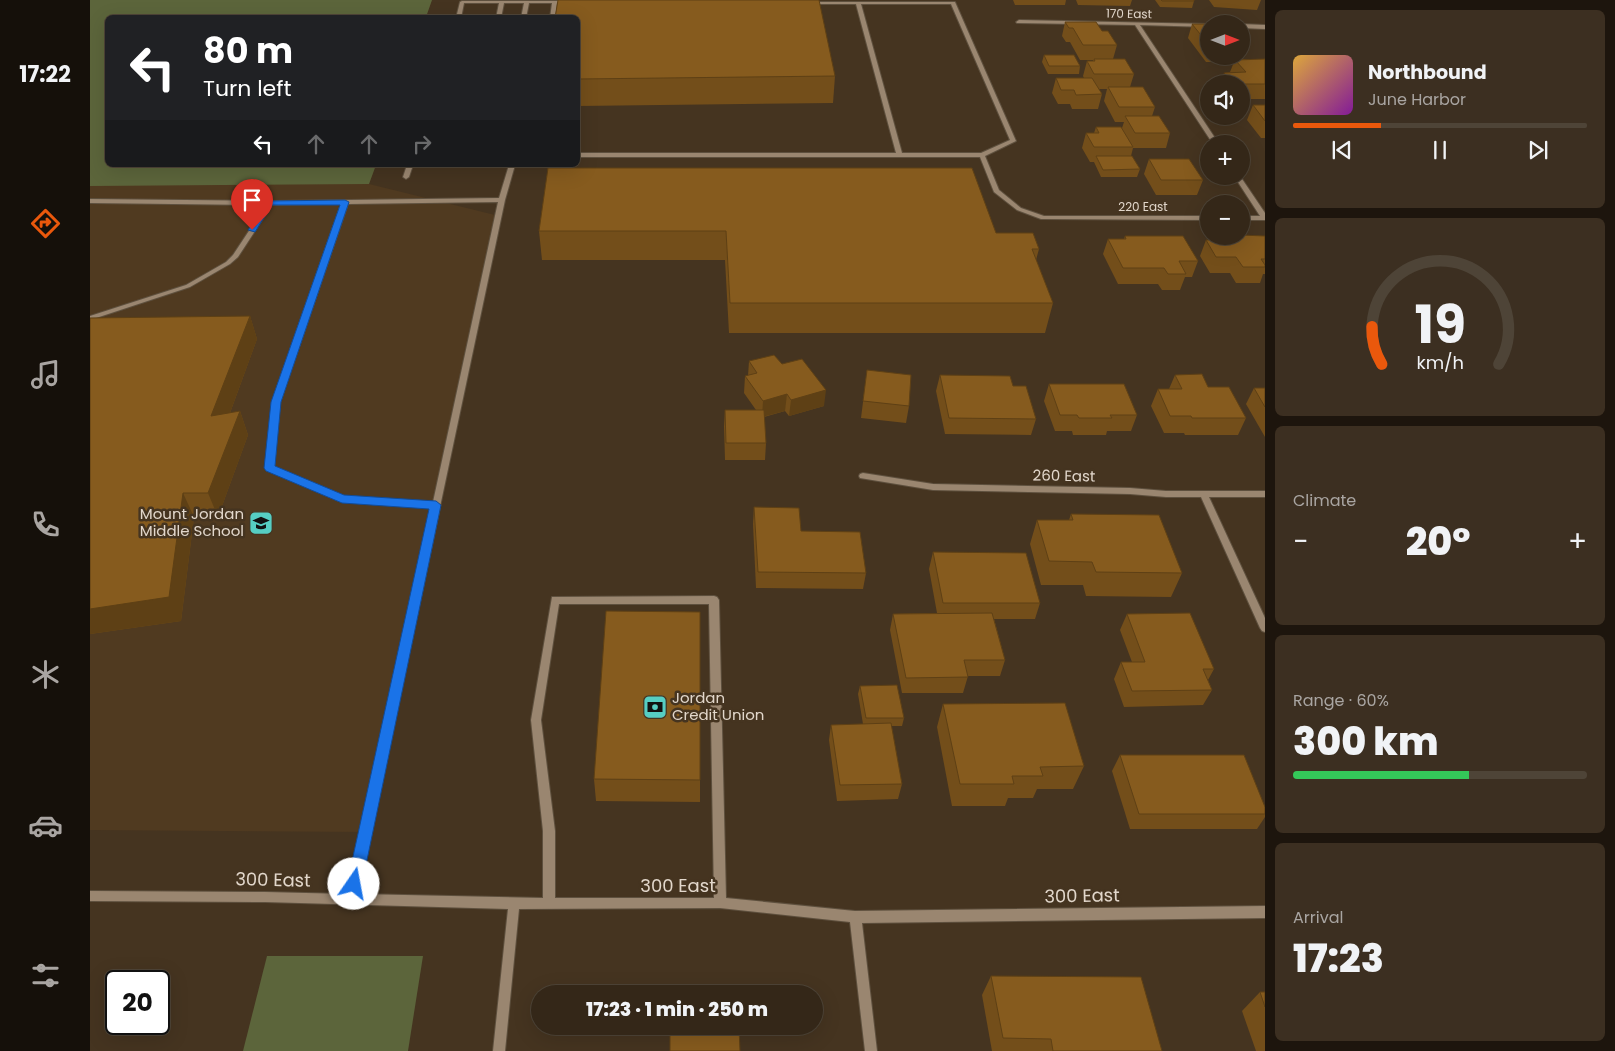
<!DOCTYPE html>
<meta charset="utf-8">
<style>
:root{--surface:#342718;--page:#3c2f21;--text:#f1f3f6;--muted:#a9a5a2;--line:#4e4437;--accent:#ea580c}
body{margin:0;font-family:Poppins,sans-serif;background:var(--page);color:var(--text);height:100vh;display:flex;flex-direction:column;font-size:19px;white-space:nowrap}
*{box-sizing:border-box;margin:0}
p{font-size:16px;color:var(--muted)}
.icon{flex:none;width:28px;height:28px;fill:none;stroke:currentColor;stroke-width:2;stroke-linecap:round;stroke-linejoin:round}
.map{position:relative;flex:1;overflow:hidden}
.panel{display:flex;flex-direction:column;gap:10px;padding:10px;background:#1d150d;width:350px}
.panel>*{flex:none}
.banner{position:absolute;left:15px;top:15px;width:475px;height:152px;border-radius:8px;box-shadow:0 5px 20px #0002,0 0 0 1px var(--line);background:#202124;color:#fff;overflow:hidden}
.needle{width:32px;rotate:90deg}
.tools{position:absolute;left:1110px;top:15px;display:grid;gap:10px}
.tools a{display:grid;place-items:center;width:50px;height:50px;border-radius:50%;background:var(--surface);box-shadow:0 5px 20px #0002,0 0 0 1px var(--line);font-size:25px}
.speed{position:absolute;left:15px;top:970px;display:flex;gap:10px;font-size:25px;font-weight:700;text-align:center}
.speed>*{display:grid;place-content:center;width:65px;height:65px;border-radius:50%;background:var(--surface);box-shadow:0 5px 20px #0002,0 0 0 1px var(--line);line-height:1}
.speed .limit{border:2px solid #111;border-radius:8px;background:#fff;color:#111}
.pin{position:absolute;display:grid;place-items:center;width:42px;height:42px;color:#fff;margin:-51px -21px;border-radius:50% 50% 50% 0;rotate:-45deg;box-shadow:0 0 5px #0007}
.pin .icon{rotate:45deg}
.me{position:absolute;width:55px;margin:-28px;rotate:12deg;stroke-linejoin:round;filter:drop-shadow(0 0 4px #0008)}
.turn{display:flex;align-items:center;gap:18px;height:105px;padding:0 15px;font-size:22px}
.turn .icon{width:65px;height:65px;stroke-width:2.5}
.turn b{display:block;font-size:35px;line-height:42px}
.lanes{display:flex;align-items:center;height:48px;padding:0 15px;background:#0003;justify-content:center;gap:25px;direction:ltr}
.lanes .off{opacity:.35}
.big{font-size:38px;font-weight:800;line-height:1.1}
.panel .widget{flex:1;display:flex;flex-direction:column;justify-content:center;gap:8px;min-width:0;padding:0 18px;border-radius:8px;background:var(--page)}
.panel .dial{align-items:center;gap:0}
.dial svg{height:130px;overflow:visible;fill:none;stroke:var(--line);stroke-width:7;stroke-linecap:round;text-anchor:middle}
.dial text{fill:var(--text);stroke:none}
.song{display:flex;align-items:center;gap:15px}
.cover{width:60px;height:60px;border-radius:8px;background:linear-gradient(135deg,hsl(40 70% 55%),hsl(290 70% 35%))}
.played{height:5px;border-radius:2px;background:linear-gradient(90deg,var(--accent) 30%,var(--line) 30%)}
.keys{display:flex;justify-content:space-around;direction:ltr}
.heat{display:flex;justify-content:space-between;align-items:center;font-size:28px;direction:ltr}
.charge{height:8px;border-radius:4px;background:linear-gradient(90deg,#34c759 60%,var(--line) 0)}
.trip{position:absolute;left:441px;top:985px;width:292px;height:50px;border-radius:25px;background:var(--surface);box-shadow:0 5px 20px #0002,0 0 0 1px var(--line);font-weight:800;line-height:50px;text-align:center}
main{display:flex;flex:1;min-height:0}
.tab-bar{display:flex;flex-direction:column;width:90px;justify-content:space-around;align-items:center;background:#15100a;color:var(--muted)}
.tab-bar .icon{width:35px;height:35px}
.tab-bar .selected{color:var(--accent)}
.tab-bar b{font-size:22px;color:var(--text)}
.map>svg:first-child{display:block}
.built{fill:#503a20}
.green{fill:#5c653b}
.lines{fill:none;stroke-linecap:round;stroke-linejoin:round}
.minor-casing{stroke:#5e503e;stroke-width:2}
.minor{fill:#9a8670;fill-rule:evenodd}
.wall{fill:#734e1a}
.shaded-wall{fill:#5e4015}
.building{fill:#865b1e;stroke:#5e4015}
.route{fill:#1a73e8;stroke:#114b97}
.labels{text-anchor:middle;stroke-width:5;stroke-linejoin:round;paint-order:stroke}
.far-street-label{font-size:12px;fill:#e2d7cb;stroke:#453420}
.street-label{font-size:15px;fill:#e2d7cb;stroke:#453420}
.poi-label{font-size:15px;fill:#e2d7cb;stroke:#453420;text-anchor:end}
.near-street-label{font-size:18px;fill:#e2d7cb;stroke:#453420}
</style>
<main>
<nav class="tab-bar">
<b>17:22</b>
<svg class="icon selected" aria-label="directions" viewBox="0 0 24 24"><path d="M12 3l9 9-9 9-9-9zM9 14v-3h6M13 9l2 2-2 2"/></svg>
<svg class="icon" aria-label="music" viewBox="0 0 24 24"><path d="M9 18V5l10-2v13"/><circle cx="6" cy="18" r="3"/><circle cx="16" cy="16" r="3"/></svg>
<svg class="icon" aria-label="phone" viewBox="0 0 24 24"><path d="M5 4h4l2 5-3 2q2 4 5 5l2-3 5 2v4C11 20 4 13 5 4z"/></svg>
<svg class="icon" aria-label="climate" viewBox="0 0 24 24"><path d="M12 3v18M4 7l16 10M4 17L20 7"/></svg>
<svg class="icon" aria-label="car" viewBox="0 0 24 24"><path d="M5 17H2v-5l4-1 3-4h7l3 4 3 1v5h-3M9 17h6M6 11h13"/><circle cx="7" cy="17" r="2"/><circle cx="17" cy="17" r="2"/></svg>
<svg class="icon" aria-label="filters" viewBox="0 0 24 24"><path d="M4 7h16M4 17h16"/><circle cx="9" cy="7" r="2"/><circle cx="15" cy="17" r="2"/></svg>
</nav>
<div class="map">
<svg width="1175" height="1051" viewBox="0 0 1175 1051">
<rect width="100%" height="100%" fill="#453420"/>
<!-- built -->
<polygon class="built" points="0,0 342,0 336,17 18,18 18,165 286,165 279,184 405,215 280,832 0,830"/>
<!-- green -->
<g class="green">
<polygon points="0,0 342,0 336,17 18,18 18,165 286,165 279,184 0,186"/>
<polygon points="177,956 333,956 318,1051 153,1051"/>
</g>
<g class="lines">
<!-- minor casing -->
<g class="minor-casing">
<g id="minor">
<polygon points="372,1 478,1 480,2 478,3 467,3 465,18 460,18 462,3 439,3 436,18 431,18 434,3 414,3 411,18 406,18 409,3 374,3 371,18 366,18 370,2"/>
<path d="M718,2H865L926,141L895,156L909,190L931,208L954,216H1119V220L951,219L927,210L904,192L890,157H488V153H806L766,4H716V3ZM771,4H861L920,140L891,153H812Z"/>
<polygon points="929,20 1120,24 1119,24 1119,27 1050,25 1129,144 1123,144 1045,25 927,23 926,22"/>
<polygon points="1151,24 1175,25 1175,29 1151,28"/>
<polygon points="317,165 323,165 319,177 316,179 313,177"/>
<path d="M419,165H425L415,200L268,894L453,898V831L441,720L462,597L624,596L627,597L629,600L636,898L765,911L1175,906V918L772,923L787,1051H775L760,922L630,908L429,909L415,1051H403L418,909L175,902L0,901V891L175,892L256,894L341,508L252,502L177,470L176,468L182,402L251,204L182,205L148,257L140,264L100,287L0,320V316L96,285L136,262L143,255L176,205L0,203V199L180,201L409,198ZM408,202L343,502L253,496L184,467L190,402L258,204ZM469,604H619L624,898H465V831L451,720Z"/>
<polygon points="1144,176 1150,176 1175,213 1175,220 1151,220 1151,216 1170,216"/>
<polygon points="773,473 843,484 1040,488 1076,491 1175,491 1175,497 1119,497 1175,618 1175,632 1172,631 1170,628 1111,497 1076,497 1040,494 843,490 770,478 769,476 770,474"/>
</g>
</g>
<!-- minor -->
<use href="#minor" class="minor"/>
</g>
<!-- wall -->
<g class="wall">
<polygon points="923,0 976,0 975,5 925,5"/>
<polygon points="986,0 1042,0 1040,6 988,5"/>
<polygon points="1065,0 1104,0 1104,1 1102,8 1070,7"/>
<polygon points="1119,0 1171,0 1167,10 1124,7"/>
<polygon points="488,18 745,76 743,103 488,106"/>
<polygon points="975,22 1012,31 1027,45 1023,59 1044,74 1040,87 1065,107 1062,116 1080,133 1076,148 1043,148 1041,156 1050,169 1047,177 1011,177 1004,162 1000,162 992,148 996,133 1004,133 1006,127 1032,128 1034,122 1025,122 1014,101 1017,89 1008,89 1012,94 1008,109 982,109 980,104 968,104 962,93 966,78 994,78 993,76 997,61 1003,61 1003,60 990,60 980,42 976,42 972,36"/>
<polygon points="1102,24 1119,24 1119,56 1150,56 1149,59 1175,59 1175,99 1151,99 1151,84 1130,84 1134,73 1140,72 1144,62 1116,62 1098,38"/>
<polygon points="954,55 990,66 989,74 958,74 952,62"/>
<polygon points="1163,105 1175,105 1175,138 1171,138 1157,120"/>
<polygon points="1059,159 1113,180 1107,195 1066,195 1054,174"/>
<polygon points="458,168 906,233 949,249 946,260 963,303 955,333 639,333 635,260 452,260 449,231"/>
<polygon points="1035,236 1108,261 1102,277 1095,277 1090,290 1072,290 1068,284 1028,284 1013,254 1018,239 1034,239"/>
<polygon points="1132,236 1175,236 1175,274 1173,274 1170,283 1146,283 1140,273 1120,273 1110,256 1116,240 1130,240"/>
<polygon points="160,316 167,339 140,413 150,411 158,435 128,517 104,517 91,621 0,634"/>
<polygon points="659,361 692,364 734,406 699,416 695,411 674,417 676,443 675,460 635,460 634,426 635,410 666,410 654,393 655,376 658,376"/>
<polygon points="777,370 819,406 816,423 771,418"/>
<polygon points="850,375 923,386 946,419 941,435 855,434 846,391"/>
<polygon points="1085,375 1118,387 1156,418 1148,435 1095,435 1094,433 1074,433 1061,406 1068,389 1079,389"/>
<polygon points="959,384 1047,415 1041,431 1017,431 1016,435 983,435 982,431 965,431 954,401"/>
<polygon points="1164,388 1175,388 1175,437 1156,404"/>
<polygon points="664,507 711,531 776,573 773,589 666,588 663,524"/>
<polygon points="981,514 1092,573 1081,597 996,596 993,585 951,585 940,544 947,520 979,520"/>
<polygon points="843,552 950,603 945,619 904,619 915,660 910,676 878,676 873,693 812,693 800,630 803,614 847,613 839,569"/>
<polygon points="1037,614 1124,669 1118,680 1122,690 1113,705 1034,707 1024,679 1031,662 1042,662 1030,630"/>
<polygon points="770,686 814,718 812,726 801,726 812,784 808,799 747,801 739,740 741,725 773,724 768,694"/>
<polygon points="853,704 994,766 983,789 947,789 943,798 918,798 915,806 862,806 847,727"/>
<polygon points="1030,755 1175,807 1175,817 1167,829 1040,829 1022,771"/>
<polygon points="504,779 610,780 610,802 506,801"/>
<polygon points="901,976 1072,1051 902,1051 892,995"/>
<polygon points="1170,992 1175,992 1175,1051 1166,1051 1152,1011"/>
</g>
<!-- shaded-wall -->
<g class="shaded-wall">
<polygon points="160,316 167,339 130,440 121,416"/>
<polygon points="736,390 734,406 699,416 701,400"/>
<polygon points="697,394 695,411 672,417 673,401"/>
<polygon points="150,411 158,435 128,517 118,493"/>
<polygon points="93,493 104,517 91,621 0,634 0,609"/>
</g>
<!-- building -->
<g class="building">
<polygon points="468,0 729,0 745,76 488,79 488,18 465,18"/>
<polygon points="1071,0 1104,0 1104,1 1072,1"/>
<polygon points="975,22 1006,22 1012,31 1018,31 1027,45 993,45 983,28 979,28"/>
<polygon points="1102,24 1119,24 1119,45"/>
<polygon points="954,55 984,55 990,66 959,66"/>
<polygon points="1004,59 1035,59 1044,74 1004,74 997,61 1005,61"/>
<polygon points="1175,59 1175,84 1143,84 1134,73 1156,72 1145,60"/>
<polygon points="966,78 1002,78 1012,94 986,95 984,90 971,90"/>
<polygon points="1018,87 1053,87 1065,107 1029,107"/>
<polygon points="1163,105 1175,105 1175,121"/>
<polygon points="1035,116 1069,116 1080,133 1045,133"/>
<polygon points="1006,127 1031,127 1043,147 1004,147 996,133 1009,133"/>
<polygon points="1006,156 1042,156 1050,169 1013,170"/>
<polygon points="1059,159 1099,159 1113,180 1071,180"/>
<polygon points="458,168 882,168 906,233 943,233 949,249 942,249 963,303 640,303 636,231 449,231"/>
<polygon points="1151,235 1175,236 1175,259 1171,259 1175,265 1175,267 1153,267 1146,257 1126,257 1116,240 1136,240 1134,236 1151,236"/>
<polygon points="1035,236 1093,236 1108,261 1089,261 1096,274 1078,274 1074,268 1033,268 1018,239 1036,239"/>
<polygon points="160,316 121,416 150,411 118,493 93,493 79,597 0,609 0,318"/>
<polygon points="684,355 692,364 712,359 736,390 701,400 697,394 673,401 655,376 667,373 659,361"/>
<polygon points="777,370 821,375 819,406 773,401"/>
<polygon points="1112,374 1118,387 1139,387 1156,418 1102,418 1101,416 1080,416 1068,389 1092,389 1085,375"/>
<polygon points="850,375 920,376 923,386 936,386 946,419 859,418"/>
<polygon points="959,384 1034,384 1047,415 1020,415 1022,418 989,418 987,415 970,415"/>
<polygon points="1164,388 1175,388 1175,407"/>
<polygon points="635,410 674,410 676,443 636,443"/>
<polygon points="664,507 709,508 711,531 770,532 776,573 668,572"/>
<polygon points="981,514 1069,515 1092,573 1006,572 1002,562 959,561 947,520 983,520"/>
<polygon points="843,552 936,553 950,603 853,603"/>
<polygon points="516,611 610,612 610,780 504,779"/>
<polygon points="902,613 915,660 874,660 878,677 816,678 803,614"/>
<polygon points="1100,613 1124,669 1113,669 1122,690 1042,691 1031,662 1055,662 1037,614"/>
<polygon points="807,685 814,718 776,718 770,686"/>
<polygon points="975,703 994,766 950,767 953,776 922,776 924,784 870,784 853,704"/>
<polygon points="801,723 812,784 750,785 741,725"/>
<polygon points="1030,755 1154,755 1175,807 1175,814 1049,814"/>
<polygon points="901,976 1051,977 1072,1051 963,1051 961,1039 913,1038"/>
<polygon points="1170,992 1175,992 1175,1007"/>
<polygon points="580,1026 649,1026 650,1051 580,1051"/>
</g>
<!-- route -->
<polygon class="route" points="255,200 259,202 191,402 185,466 254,495 346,501 351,505 272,884 270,889 264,891 259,889 257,884 339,509 252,503 176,471 174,468 181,402 250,205 182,205 165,232 158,230 177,201"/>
<!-- icons -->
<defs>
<g id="school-square" transform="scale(1.25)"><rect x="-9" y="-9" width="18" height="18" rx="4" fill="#56cec3" stroke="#453420"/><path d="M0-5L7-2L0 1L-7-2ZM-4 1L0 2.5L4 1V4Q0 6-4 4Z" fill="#111"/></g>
<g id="bank-square" transform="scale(1.25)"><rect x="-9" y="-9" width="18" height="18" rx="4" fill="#56cec3" stroke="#453420"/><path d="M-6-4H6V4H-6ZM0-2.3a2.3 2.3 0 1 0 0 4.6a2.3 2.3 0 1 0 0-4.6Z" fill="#111"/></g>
</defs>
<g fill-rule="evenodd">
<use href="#school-square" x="171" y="523"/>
<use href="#bank-square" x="565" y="707"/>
</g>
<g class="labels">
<!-- far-street labels -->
<g class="far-street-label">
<text transform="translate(1039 14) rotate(1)" y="4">170 East</text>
<text x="1053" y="211">220 East</text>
</g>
<!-- street labels -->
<g class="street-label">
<text transform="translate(974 476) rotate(1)" y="5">260 East</text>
</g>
<!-- poi labels -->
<g class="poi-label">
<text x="154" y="519">Mount Jordan<tspan x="154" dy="17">Middle School</tspan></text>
<text x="582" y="703" text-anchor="start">Jordan<tspan x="582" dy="17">Credit Union</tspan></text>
</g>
<!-- near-street labels -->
<g class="near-street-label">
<text transform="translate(183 880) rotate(1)" y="6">300 East</text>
<text x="588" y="892">300 East</text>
<text transform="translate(992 896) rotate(-1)" y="6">300 East</text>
</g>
</g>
</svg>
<div class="tools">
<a><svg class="needle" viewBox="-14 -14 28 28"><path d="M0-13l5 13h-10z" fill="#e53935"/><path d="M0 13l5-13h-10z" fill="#a9a5a2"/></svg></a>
<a><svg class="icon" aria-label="sound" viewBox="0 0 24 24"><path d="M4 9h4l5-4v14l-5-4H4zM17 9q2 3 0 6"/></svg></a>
<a>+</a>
<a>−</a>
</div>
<div class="speed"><div class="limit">20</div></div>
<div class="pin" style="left:162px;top:230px;background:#d93025"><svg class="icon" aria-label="arrive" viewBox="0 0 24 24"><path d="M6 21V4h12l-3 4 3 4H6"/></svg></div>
<svg class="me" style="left:264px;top:884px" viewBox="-20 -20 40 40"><circle r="19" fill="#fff"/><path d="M0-13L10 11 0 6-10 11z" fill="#1a73e8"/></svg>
<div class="trip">17:23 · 1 min · 250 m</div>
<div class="banner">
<div class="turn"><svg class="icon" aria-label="left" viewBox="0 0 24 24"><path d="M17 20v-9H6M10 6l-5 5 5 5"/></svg><div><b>80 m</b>Turn left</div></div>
<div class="lanes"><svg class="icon" aria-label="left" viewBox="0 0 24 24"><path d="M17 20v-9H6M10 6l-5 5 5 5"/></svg><svg class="icon off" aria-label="ahead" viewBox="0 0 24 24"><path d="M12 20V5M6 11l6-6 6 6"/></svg><svg class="icon off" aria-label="ahead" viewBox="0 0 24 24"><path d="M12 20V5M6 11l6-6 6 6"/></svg><svg class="icon off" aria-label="right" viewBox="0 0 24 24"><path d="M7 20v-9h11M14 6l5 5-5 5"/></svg></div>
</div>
</div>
<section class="panel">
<div class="widget">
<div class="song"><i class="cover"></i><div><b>Northbound</b><p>June Harbor</p></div></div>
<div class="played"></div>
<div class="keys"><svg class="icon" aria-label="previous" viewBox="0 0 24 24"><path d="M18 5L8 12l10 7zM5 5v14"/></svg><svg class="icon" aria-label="pause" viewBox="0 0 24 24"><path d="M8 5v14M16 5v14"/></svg><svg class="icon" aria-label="next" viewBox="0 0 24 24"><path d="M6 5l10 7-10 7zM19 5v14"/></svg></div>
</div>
<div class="widget dial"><svg viewBox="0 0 100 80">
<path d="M14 69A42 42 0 1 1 86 69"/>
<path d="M14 69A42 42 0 0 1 8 46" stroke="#ea580c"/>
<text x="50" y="56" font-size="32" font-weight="700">19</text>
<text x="50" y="72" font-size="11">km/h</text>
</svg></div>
<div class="widget"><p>Climate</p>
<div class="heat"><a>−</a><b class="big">20°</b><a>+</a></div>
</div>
<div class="widget"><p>Range · 60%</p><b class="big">300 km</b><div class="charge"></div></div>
<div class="widget"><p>Arrival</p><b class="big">17:23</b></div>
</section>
</main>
